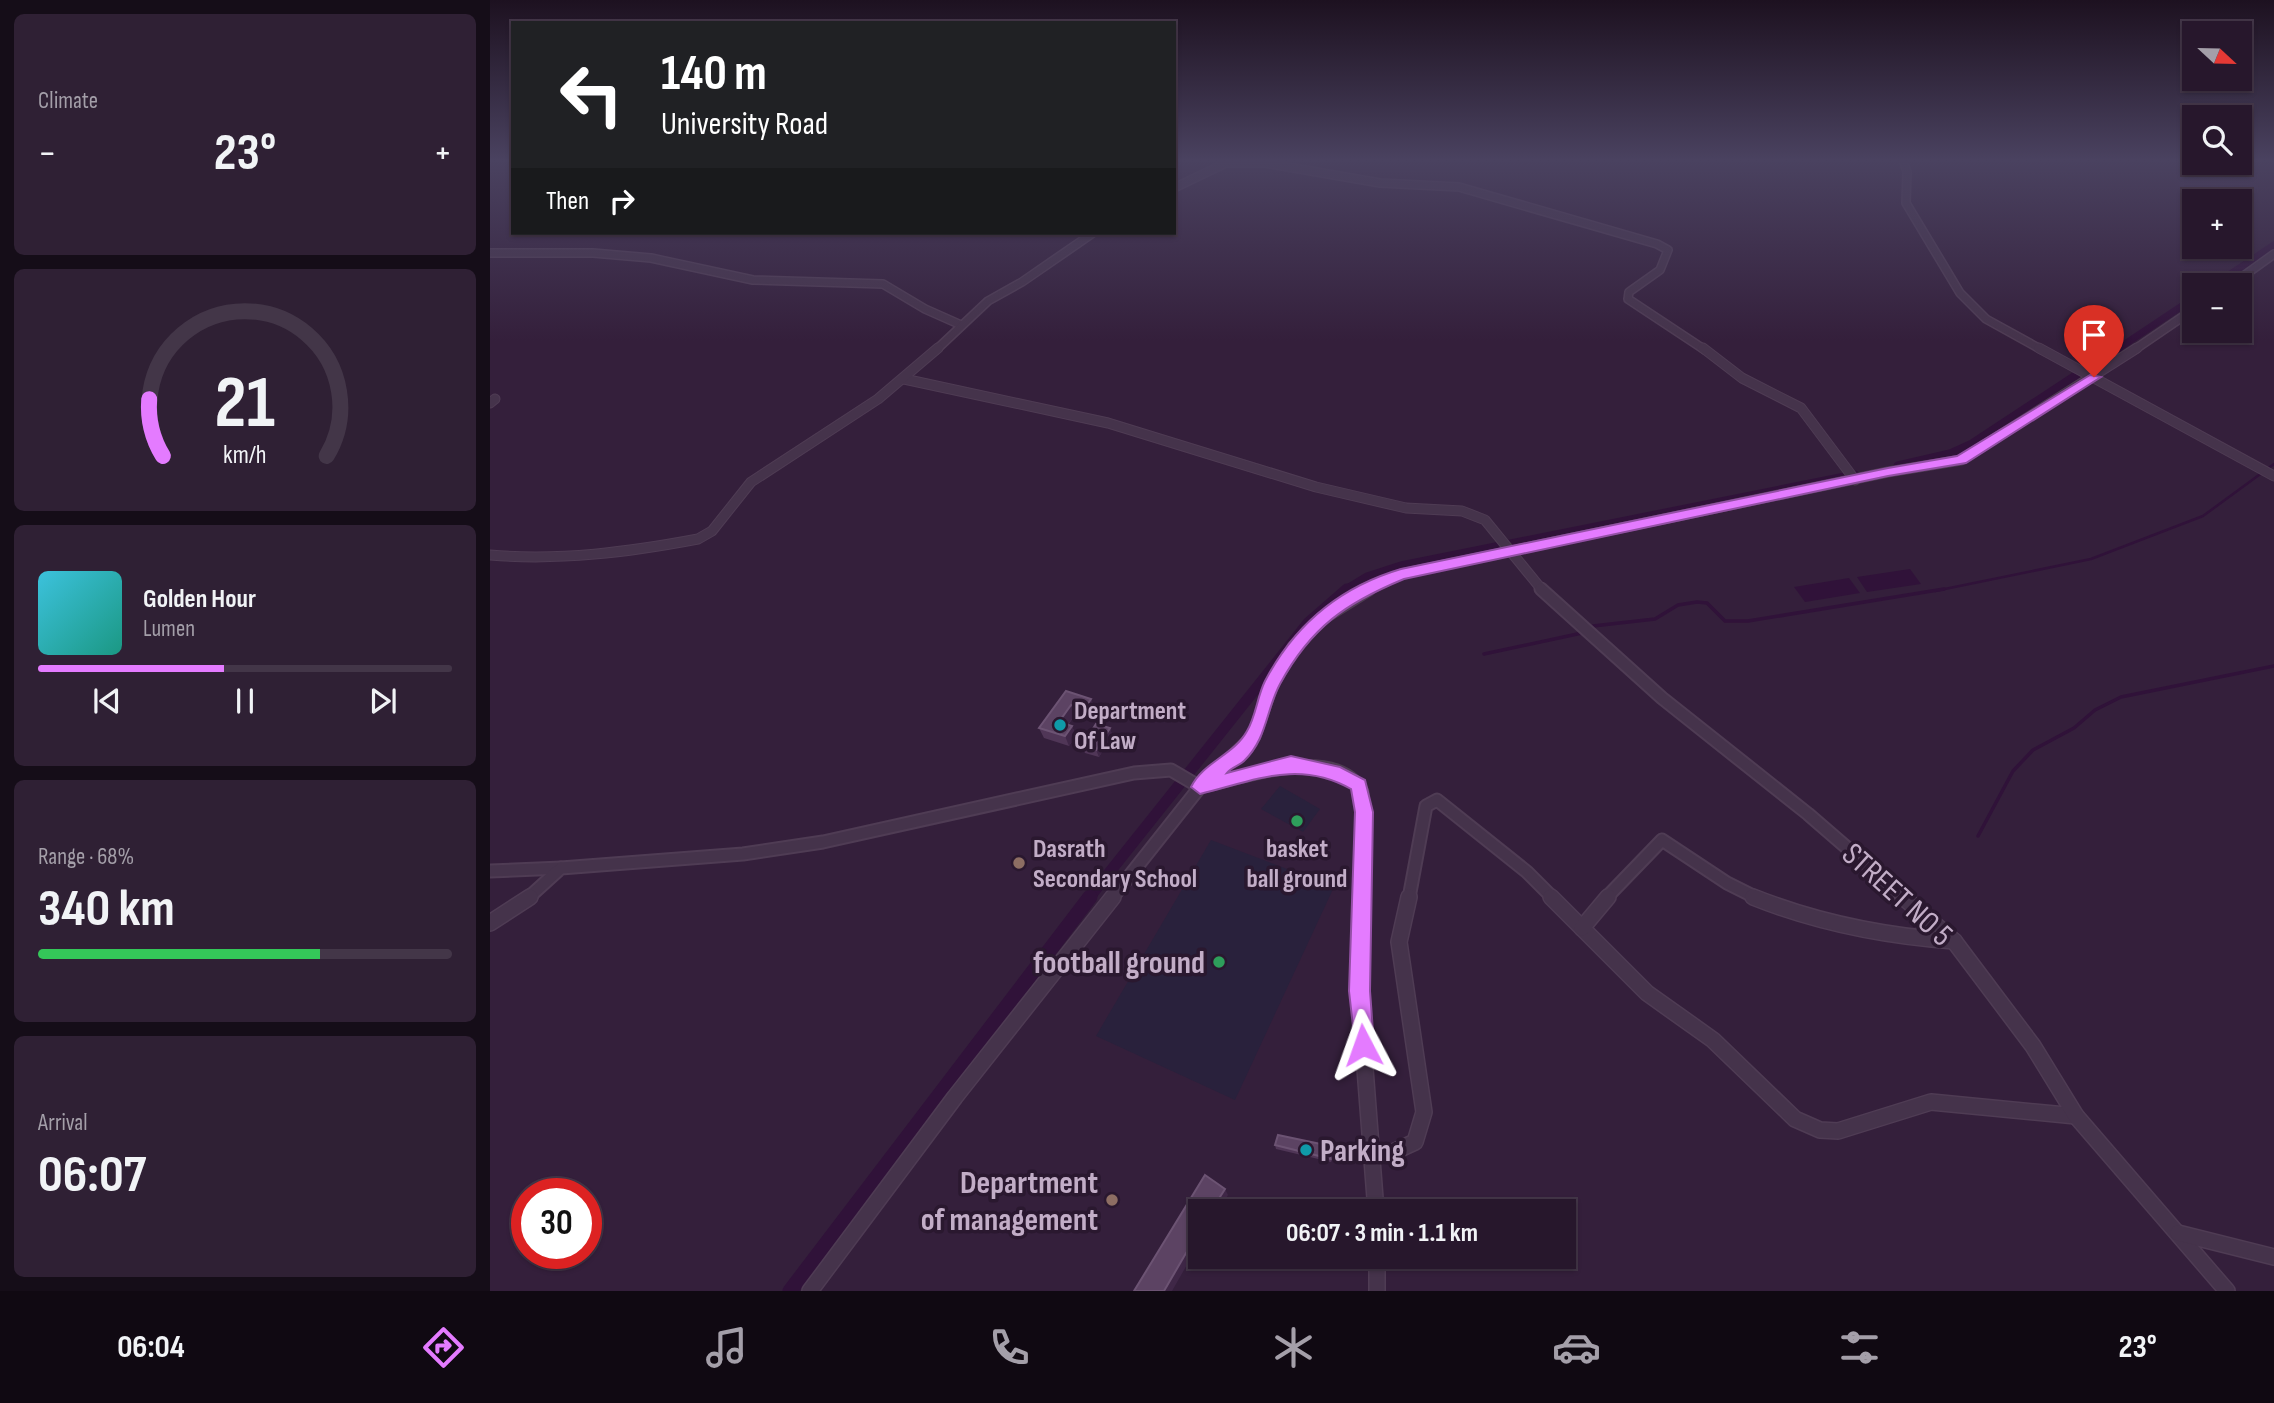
<!DOCTYPE html>
<meta charset="utf-8">
<style>
:root{--surface:#27172c;--page:#2f2034;--text:#f1f3f6;--muted:#a49fa9;--line:#433648;--accent:#e47bff}
body{margin:0;font-family:"Sofia Sans Condensed",sans-serif;background:var(--page);color:var(--text);height:100vh;display:flex;flex-direction:column;font-size:26px;white-space:nowrap}
*{box-sizing:border-box;margin:0}
p{font-size:23px;color:var(--muted)}
.icon{flex:none;width:38px;height:38px;fill:none;stroke:currentColor;stroke-width:2;stroke-linecap:round;stroke-linejoin:round}
.map{position:relative;flex:1;overflow:hidden}
.side{display:flex;flex-direction:column;gap:14px;padding:14px;background:#150d18;width:490px}
.side>*{flex:none}
.top-card{position:absolute;left:21px;top:21px;width:665px;height:214px;border-radius:0px;box-shadow:0 2px 5px #0004,0 0 0 2px var(--line);background:#202124;color:#fff;overflow:hidden}
.needle{width:46px;rotate:112deg}
.fabs{position:absolute;left:1692px;top:21px;display:grid;gap:14px}
.fabs a{display:grid;place-items:center;width:70px;height:70px;border-radius:0px;background:var(--surface);box-shadow:0 2px 5px #0004,0 0 0 2px var(--line);font-size:35px}
.speed{position:absolute;left:21px;top:1178px;display:flex;gap:14px;font-size:35px;font-weight:700;text-align:center}
.speed>*{display:grid;place-content:center;width:91px;height:91px;border-radius:50%;background:var(--surface);box-shadow:0 2px 5px #0004,0 0 0 2px var(--line);line-height:1}
.speed .limit{border:10px solid #d22;background:#fff;color:#111}
.pin{position:absolute;display:grid;place-items:center;width:60px;height:60px;color:#fff;margin:-72px -30px;border-radius:50% 50% 50% 0;rotate:-45deg;box-shadow:0 0 7px #0007}
.pin .icon{rotate:45deg}
.me{position:absolute;width:77px;margin:-38px;rotate:356deg;stroke-linejoin:round;filter:drop-shadow(0 0 5px #0008)}
.turn{display:flex;align-items:center;gap:24px;height:147px;padding:0 35px;font-size:32px}
.turn .icon{width:91px;height:91px;stroke-width:2.5}
.turn b{display:block;font-size:49px;line-height:60px}
.then{display:flex;align-items:center;height:66px;padding:0 35px;background:#0003;gap:14px;font-size:26px}
.big{font-size:52px;font-weight:700;line-height:1.1}
.side .tile{flex:1;display:flex;flex-direction:column;justify-content:center;gap:10px;min-width:0;padding:0 24px;border-radius:10px;background:var(--page)}
.side .dial{align-items:center;gap:0}
.dial svg{height:182px;overflow:visible;fill:none;stroke:var(--line);stroke-width:7;stroke-linecap:round;text-anchor:middle}
.dial text{fill:var(--text);stroke:none}
.song{display:flex;align-items:center;gap:21px}
.cover{width:84px;height:84px;border-radius:10px;background:linear-gradient(135deg,hsl(190 70% 55%),hsl(170 70% 35%))}
.played{height:7px;border-radius:4px;background:linear-gradient(90deg,var(--accent) 45%,var(--line) 45%)}
.keys{display:flex;justify-content:space-around;direction:ltr}
.heat{display:flex;justify-content:space-between;align-items:center;font-size:38px;direction:ltr}
.charge{height:10px;border-radius:5px;background:linear-gradient(90deg,#34c759 68%,var(--line) 0)}
.trip{position:absolute;left:698px;top:1199px;width:388px;height:70px;border-radius:0px;background:var(--surface);box-shadow:0 2px 5px #0004,0 0 0 2px var(--line);font-weight:700;line-height:70px;text-align:center}
.menu{display:flex;height:112px;justify-content:space-around;align-items:center;background:#100912;color:var(--muted)}
.menu .icon{width:49px;height:49px}
.menu .active{color:var(--accent)}
.menu b{font-size:32px;color:var(--text)}
main{display:flex;flex:1;min-height:0}
.map>svg:first-child{display:block}
.green{fill:#29213c}
.water{fill:#301239}
.lines{fill:none;stroke-linecap:round;stroke-linejoin:round}
.stream-far1{stroke:#301239;stroke-width:2.5}
.stream{stroke:#301239;stroke-width:3.5}
.canal-far3{stroke:#301239;stroke-width:7}
.canal-far2{stroke:#301239;stroke-width:9}
.canal-far1{stroke:#301239;stroke-width:11}
.canal{stroke:#301239;stroke-width:15}
.street-far3-casing{stroke:#4f3c54;stroke-width:10}
.street-far2-casing{stroke:#4f3c54;stroke-width:11}
.street-far1-casing{stroke:#4f3c54;stroke-width:15}
.street-casing{stroke:#4f3c54;stroke-width:18}
.street-far3{stroke:#45334b;stroke-width:7}
.street-far2{stroke:#45334b;stroke-width:9}
.street-far1{stroke:#45334b;stroke-width:11}
.street{stroke:#45334b;stroke-width:15}
.wall{fill:#503657}
.shaded-wall{fill:#3f2747}
.building{fill:#5c4363;stroke:#6c5373;stroke-width:2}
.route{fill:#e47bff;stroke:#9450a6;stroke-width:2}
.culture-dot{fill:#0f9aa8;stroke:#2a182f;stroke-width:2.5}
.leisure-dot{fill:#2e9e5b;stroke:#2a182f;stroke-width:2.5}
.education-dot{fill:#8d6e63;stroke:#2a182f;stroke-width:2.5}
.labels{text-anchor:middle;stroke-width:7;stroke-linejoin:round;paint-order:stroke}
.poi-label{font-size:26px;font-weight:bold;fill:#c2adc7;stroke:#2a182f;text-anchor:start}
.near-street-label{font-size:32px;fill:#c2adc7;stroke:#2a182f}
.near-poi-label{font-size:32px;font-weight:bold;fill:#c2adc7;stroke:#2a182f;text-anchor:end}
</style>
<main>
<section class="side">
<div class="tile"><p>Climate</p>
<div class="heat"><a>−</a><b class="big">23°</b><a>+</a></div>
</div>
<div class="tile dial"><svg viewBox="0 0 100 80">
<path d="M14 69A42 42 0 1 1 86 69"/>
<path d="M14 69A42 42 0 0 1 8 44" stroke="#e47bff"/>
<text x="50" y="56" font-size="32" font-weight="700">21</text>
<text x="50" y="72" font-size="11">km/h</text>
</svg></div>
<div class="tile">
<div class="song"><i class="cover"></i><div><b>Golden Hour</b><p>Lumen</p></div></div>
<div class="played"></div>
<div class="keys"><svg class="icon" aria-label="previous" viewBox="0 0 24 24"><path d="M18 5L8 12l10 7zM5 5v14"/></svg><svg class="icon" aria-label="pause" viewBox="0 0 24 24"><path d="M8 5v14M16 5v14"/></svg><svg class="icon" aria-label="next" viewBox="0 0 24 24"><path d="M6 5l10 7-10 7zM19 5v14"/></svg></div>
</div>
<div class="tile"><p>Range · 68%</p><b class="big">340 km</b><div class="charge"></div></div>
<div class="tile"><p>Arrival</p><b class="big">06:07</b></div>
</section>
<div class="map">
<svg width="1784" height="1291" viewBox="0 0 1784 1291">
<rect width="100%" height="100%" fill="#341f3b"/>
<!-- green -->
<g class="green">
<polygon points="790,786 830,809 813,832 771,809"/>
<polygon points="721,840 844,887 745,1100 606,1036"/>
</g>
<!-- water -->
<g class="water">
<polygon points="1420,569 1431,584 1377,592 1367,577"/>
<polygon points="1359,578 1370,593 1315,602 1304,587"/>
</g>
<g class="lines">
<!-- stream-far1 -->
<polyline class="stream-far1" points="1445,591 1601,559 1713,516 1784,464"/>
<!-- stream -->
<g class="stream">
<polyline points="1103,626 1165,619 1188,605 1207,602 1217,603 1235,621 1258,621 1454,589"/>
<polyline points="994,654 1092,633"/>
<polyline points="1488,836 1523,771 1543,750 1584,728 1605,710 1631,697 1784,666"/>
</g>
<!-- canal-far3 -->
<g class="canal-far3">
<polyline points="1724,285 1784,245"/>
<polyline points="1626,350 1704,298"/>
</g>
<!-- canal-far2 -->
<g class="canal-far2">
<polyline points="1408,466 1460,454 1482,444 1628,348"/>
<polyline points="854,591 877,577 911,566 1365,475"/>
</g>
<!-- canal-far1 -->
<polyline class="canal-far1" points="599,898 818,623 857,589"/>
<!-- canal -->
<polyline class="canal" points="300,1291 600,897"/>
<!-- street-far3 casing -->
<g class="street-far3-casing">
<g id="street-far3">
<polyline points="735,160 736,163 775,163 890,183 969,187 1167,244 1178,250 1170,270 1139,292 1138,299 1215,350"/>
<polyline points="1413,160 1417,172 1416,203 1470,293 1496,319 1552,350"/>
<polyline points="684,188 736,163"/>
<polyline points="0,253 103,253 161,258 263,280 393,284 435,309 471,325"/>
<polyline points="1741,285 1784,254"/>
<polyline points="446,350 498,301 532,282 603,233"/>
<polyline points="1644,350 1704,309"/>
</g>
</g>
<!-- street-far2 casing -->
<g class="street-far2-casing">
<g id="street-far2">
<polyline points="1213,348 1252,378 1311,408 1365,480"/>
<polyline points="1549,348 1784,476"/>
<polyline points="414,379 618,423 826,487 916,508 972,511 995,520 1053,591"/>
<polyline points="0,403 5,399"/>
<path d="M0,555C70,561 139,552 208,539L222,531L261,482L388,399L448,348"/>
<polyline points="875,591 911,574 1398,472 1471,460 1647,348"/>
</g>
</g>
<!-- street-far1 casing -->
<g class="street-far1-casing">
<g id="street-far1">
<polyline points="1051,589 1172,698 1318,814 1415,898"/>
<polyline points="0,871 71,868"/>
<path d="M38,898L71,868L253,854L333,842L644,773L681,770L710,787C749,778 846,743 872,792L871,898"/>
<polyline points="622,898 710,787 764,736 781,686 804,647 834,617 879,589"/>
<polyline points="919,898 936,806 947,800 1037,872 1063,898"/>
<polyline points="1116,898 1172,840 1237,883 1267,898"/>
</g>
</g>
<!-- street casing -->
<g class="street-casing">
<g id="street">
<polyline points="871,897 869,991 886,1211"/>
<polyline points="1061,897 1157,993 1223,1040 1305,1119 1330,1130 1348,1131 1441,1102 1586,1116"/>
<path d="M1263,897C1328,923 1394,936 1464,941"/>
<polyline points="1413,897 1464,941 1543,1046 1586,1116 1737,1291"/>
<polyline points="0,923 40,897"/>
<polyline points="1092,928 1118,897"/>
<polyline points="880,1154 901,1153 925,1142 934,1112 909,942 919,897"/>
<polyline points="1688,1233 1784,1257"/>
<polyline points="887,1256 887,1291"/>
<polyline points="320,1291 465,1097 623,897"/>
</g>
</g>
<!-- street-far3 -->
<use href="#street-far3" class="street-far3"/>
<!-- street-far2 -->
<use href="#street-far2" class="street-far2"/>
<!-- street-far1 -->
<use href="#street-far1" class="street-far1"/>
<!-- street -->
<use href="#street" class="street"/>
</g>
<!-- wall -->
<g class="wall">
<polygon points="576,691 601,699 605,709 597,719 585,715 578,725 582,726 586,736 579,746 554,738 549,728"/>
<polygon points="620,728 622,735 609,757 595,753 592,746"/>
<polygon points="785,1145 846,1151 841,1162 786,1149"/>
</g>
<!-- shaded-wall -->
<g class="shaded-wall">
<polygon points="601,699 605,709 597,719 594,709"/>
<polygon points="581,705 585,715 573,731 569,722"/>
<polygon points="582,726 586,736 579,746 575,736"/>
<polygon points="620,728 622,735 609,757 606,750"/>
<polygon points="845,1147 846,1151 841,1162 841,1159"/>
<polygon points="735,1189 738,1195 729,1211 721,1211"/>
<polygon points="710,1229 710,1242 682,1291 674,1291"/>
</g>
<!-- building -->
<g class="building">
<polygon points="576,691 601,699 594,709 581,705 569,722 582,726 575,736 549,728"/>
<polygon points="606,724 620,728 606,750 592,746"/>
<polygon points="788,1135 845,1147 841,1159 785,1145"/>
<polygon points="715,1175 735,1189 721,1211 710,1211 710,1229 674,1291 644,1291"/>
</g>
<!-- sky -->
<linearGradient id="sky" x2="0" y2="1"><stop stop-color="#1d1120"/><stop offset="0.47" stop-color="#4a4260"/><stop offset="1" stop-color="#4a4260" stop-opacity="0"/></linearGradient>
<rect width="1784" height="341" fill="url(#sky)"/>
<!-- route -->
<path class="route" d="M1600,375L1611,377L1476,463L1398,476L914,579C856,603 821,627 790,684C776,710 777,739 754,761C749,766 742,767 737,773L801,756L850,767L875,780L883,812L880,991L884,1045L881,1053L873,1056L866,1053L859,991L865,812L861,789C808,759 764,781 710,794L701,787C713,762 744,755 757,731C766,716 767,697 775,681C805,624 850,587 911,569L1398,468L1467,456Z"/>
<!-- markers -->
<g class="culture-dot">
<circle cx="570" cy="725" r="7"/>
<circle cx="816" cy="1150" r="7"/>
</g>
<g class="leisure-dot">
<circle cx="807" cy="821" r="7"/>
<circle cx="729" cy="962" r="7"/>
</g>
<g class="education-dot">
<circle cx="529" cy="863" r="7"/>
<circle cx="622" cy="1200" r="7"/>
</g>
<g class="labels">
<!-- poi labels -->
<g class="poi-label">
<text x="584" y="719">Department<tspan x="584" dy="30">Of Law</tspan></text>
<text x="543" y="857">Dasrath<tspan x="543" dy="30">Secondary School</tspan></text>
<text x="807" y="857" text-anchor="middle">basket<tspan x="807" dy="30">ball ground</tspan></text>
</g>
<!-- near-street labels -->
<g class="near-street-label">
<text transform="translate(1408 894) rotate(42)" y="11">STREET NO 5</text>
</g>
<!-- near-poi labels -->
<g class="near-poi-label">
<text x="715" y="973">football ground</text>
<text x="830" y="1161" text-anchor="start">Parking</text>
<text x="608" y="1193">Department<tspan x="608" dy="37">of management</tspan></text>
</g>
</g>
</svg>
<div class="fabs">
<a><svg class="needle" viewBox="-14 -14 28 28"><path d="M0-13l5 13h-10z" fill="#e53935"/><path d="M0 13l5-13h-10z" fill="#a49fa9"/></svg></a>
<a><svg class="icon" aria-label="search" viewBox="0 0 24 24"><circle cx="10" cy="10" r="6"/><path d="M15 15l6 6"/></svg></a>
<a>+</a>
<a>−</a>
</div>
<div class="speed"><div class="limit">30</div></div>
<div class="pin" style="left:1604px;top:377px;background:#d93025"><svg class="icon" aria-label="arrive" viewBox="0 0 24 24"><path d="M6 21V4h12l-3 4 3 4H6"/></svg></div>
<svg class="me" style="left:873px;top:1045px" viewBox="-20 -20 40 40"><path d="M0-17L14 15 0 8-14 15z" fill="#e47bff" stroke="#fff" stroke-width="4"/></svg>
<div class="trip">06:07 · 3 min · 1.1 km</div>
<div class="top-card">
<div class="turn"><svg class="icon" aria-label="left" viewBox="0 0 24 24"><path d="M17 20v-9H6M10 6l-5 5 5 5"/></svg><div><b>140 m</b>University Road</div></div>
<div class="then">Then<svg class="icon" aria-label="right" viewBox="0 0 24 24"><path d="M7 20v-9h11M14 6l5 5-5 5"/></svg></div>
</div>
</div>
</main>
<nav class="menu">
<b>06:04</b>
<svg class="icon active" aria-label="directions" viewBox="0 0 24 24"><path d="M12 3l9 9-9 9-9-9zM9 14v-3h6M13 9l2 2-2 2"/></svg>
<svg class="icon" aria-label="music" viewBox="0 0 24 24"><path d="M9 18V5l10-2v13"/><circle cx="6" cy="18" r="3"/><circle cx="16" cy="16" r="3"/></svg>
<svg class="icon" aria-label="phone" viewBox="0 0 24 24"><path d="M5 4h4l2 5-3 2q2 4 5 5l2-3 5 2v4C11 20 4 13 5 4z"/></svg>
<svg class="icon" aria-label="climate" viewBox="0 0 24 24"><path d="M12 3v18M4 7l16 10M4 17L20 7"/></svg>
<svg class="icon" aria-label="car" viewBox="0 0 24 24"><path d="M5 17H2v-5l4-1 3-4h7l3 4 3 1v5h-3M9 17h6M6 11h13"/><circle cx="7" cy="17" r="2"/><circle cx="17" cy="17" r="2"/></svg>
<svg class="icon" aria-label="filters" viewBox="0 0 24 24"><path d="M4 7h16M4 17h16"/><circle cx="9" cy="7" r="2"/><circle cx="15" cy="17" r="2"/></svg>
<b>23°</b>
</nav>
